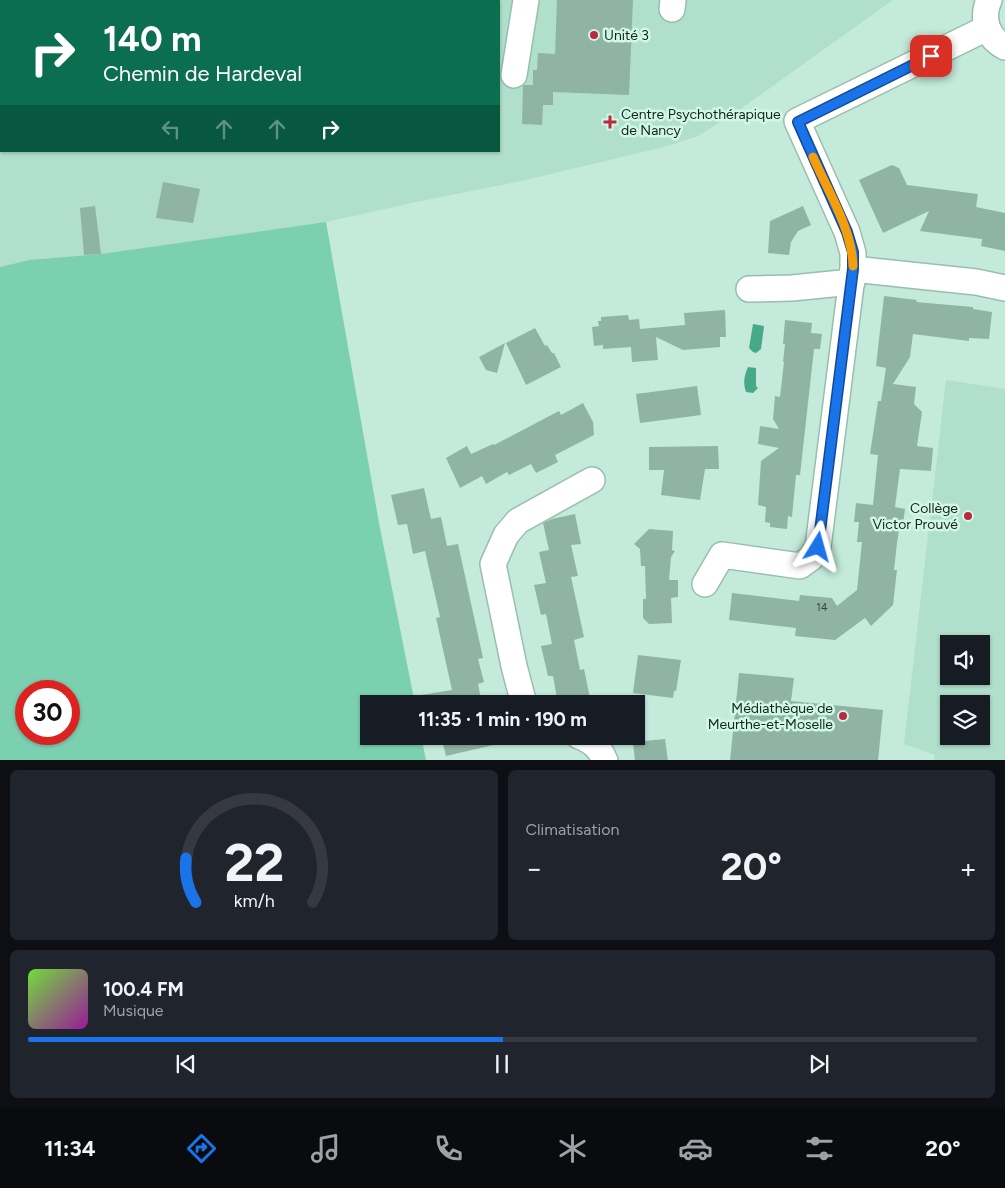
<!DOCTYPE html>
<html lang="fr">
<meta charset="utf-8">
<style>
:root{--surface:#171b24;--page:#20242c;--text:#f1f3f6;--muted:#9ea1a6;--line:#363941;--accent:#1a73e8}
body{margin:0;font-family:Figtree,sans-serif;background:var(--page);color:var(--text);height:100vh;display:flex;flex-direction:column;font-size:19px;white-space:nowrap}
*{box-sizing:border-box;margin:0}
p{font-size:16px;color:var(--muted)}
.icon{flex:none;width:28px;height:28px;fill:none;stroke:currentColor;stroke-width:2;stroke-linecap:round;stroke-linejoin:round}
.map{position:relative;height:760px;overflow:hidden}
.details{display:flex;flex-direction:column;gap:10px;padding:10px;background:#0d0f14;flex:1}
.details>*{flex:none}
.top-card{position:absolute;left:0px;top:0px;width:500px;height:152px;box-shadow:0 1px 4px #0004;background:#0b6e4f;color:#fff;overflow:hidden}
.tools{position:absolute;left:940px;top:635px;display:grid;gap:10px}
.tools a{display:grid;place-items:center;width:50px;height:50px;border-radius:0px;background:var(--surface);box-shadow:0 1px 4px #0004;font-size:25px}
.speed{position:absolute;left:15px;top:680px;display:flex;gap:10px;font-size:25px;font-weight:700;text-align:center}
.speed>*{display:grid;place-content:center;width:65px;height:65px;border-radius:50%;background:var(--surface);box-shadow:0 1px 4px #0004;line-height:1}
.speed .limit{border:8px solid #d22;background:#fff;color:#111}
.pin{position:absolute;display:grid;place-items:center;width:42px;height:42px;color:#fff;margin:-21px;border-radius:10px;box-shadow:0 2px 8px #0006}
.me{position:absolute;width:55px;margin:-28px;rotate:8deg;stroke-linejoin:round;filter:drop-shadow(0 0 4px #0008)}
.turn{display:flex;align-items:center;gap:18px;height:105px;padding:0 20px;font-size:22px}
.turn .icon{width:65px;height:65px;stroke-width:2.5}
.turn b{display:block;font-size:35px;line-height:42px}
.lanes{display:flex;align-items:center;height:48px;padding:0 20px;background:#0003;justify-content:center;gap:25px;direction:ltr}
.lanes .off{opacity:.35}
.big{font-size:38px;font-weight:700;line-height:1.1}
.details .widget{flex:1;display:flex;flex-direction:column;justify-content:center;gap:8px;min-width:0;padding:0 18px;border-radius:8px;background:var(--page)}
.details .dial{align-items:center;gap:0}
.dial svg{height:130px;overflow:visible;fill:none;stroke:var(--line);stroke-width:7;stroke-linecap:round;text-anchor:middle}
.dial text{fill:var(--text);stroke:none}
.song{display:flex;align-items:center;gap:15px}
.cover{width:60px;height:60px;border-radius:8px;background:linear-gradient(135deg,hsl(100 70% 55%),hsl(300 70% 35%))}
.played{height:5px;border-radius:2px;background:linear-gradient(90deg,var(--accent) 50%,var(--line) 50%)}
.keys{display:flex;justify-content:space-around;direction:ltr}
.heat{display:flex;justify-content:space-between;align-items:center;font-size:28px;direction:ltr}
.details .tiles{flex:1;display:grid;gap:10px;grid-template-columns:1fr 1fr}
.widget:last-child{grid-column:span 2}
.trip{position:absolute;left:360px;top:695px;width:285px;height:50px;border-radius:0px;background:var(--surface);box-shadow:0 1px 4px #0004;font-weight:700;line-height:50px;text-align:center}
.tabs{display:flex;height:80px;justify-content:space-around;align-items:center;background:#090b0e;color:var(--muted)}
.tabs .icon{width:35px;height:35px}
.tabs .current{color:var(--accent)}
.tabs b{font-size:22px;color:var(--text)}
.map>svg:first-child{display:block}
.built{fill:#b0dfcb;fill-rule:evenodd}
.green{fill:#7bd0b0;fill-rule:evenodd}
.water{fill:#46a988}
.building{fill:#8fb4a5}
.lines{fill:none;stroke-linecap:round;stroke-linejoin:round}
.minor-casing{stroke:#98beae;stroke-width:28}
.minor{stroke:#fff;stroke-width:25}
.route-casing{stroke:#114b97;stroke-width:12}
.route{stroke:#1a73e8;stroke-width:9}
.slow{stroke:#f59e0b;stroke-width:9}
.poi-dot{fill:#bb2a3c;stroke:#d0f7e7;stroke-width:2}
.labels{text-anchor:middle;stroke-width:5;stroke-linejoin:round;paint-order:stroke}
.number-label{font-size:11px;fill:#33473f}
.poi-label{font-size:14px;fill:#14231d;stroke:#d0f7e7;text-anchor:start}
</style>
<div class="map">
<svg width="1005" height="761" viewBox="0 0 1005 761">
<rect width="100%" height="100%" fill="#c3eada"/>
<!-- built -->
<g class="built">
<path d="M0,0H893L742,108L698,136L664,147L521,181L416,202L326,222L101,254L29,260L0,267ZM1,1H499V151H1Z"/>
<path d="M946,380L1005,389V760H934L935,755L904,744ZM949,644H981V676H949ZM949,704H981V736H949Z"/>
</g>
<!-- green -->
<path class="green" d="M326,222L379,523L415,704H369V736H421L426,760H0V267L29,260L101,254ZM26,691H69V734H26Z"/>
<!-- water -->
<g class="water">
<polygon points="753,324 764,326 761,349 756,353 753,352 749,348"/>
<path d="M748,367L756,368V386L758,388L753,393L746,392C743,383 744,376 748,367Z"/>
</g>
<!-- building -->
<g class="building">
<polygon points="557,0 633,0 629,95 553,92 553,105 543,105 542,125 522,124 523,85 533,85 533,70 537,70 538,53 555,54"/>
<polygon points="892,165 899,168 907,185 978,194 976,207 1005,213 1005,251 981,246 982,239 920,231 929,211 883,233 859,180"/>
<polygon points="163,182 200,189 193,223 156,218"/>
<polygon points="95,206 101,254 84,255 80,208"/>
<polygon points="803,206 811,225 798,231 791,242 789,255 768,253 770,221"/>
<polygon points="884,296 917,300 916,302 973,307 973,309 992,312 989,339 969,338 969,341 913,334 910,357 893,384 916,387 914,404 922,412 917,446 933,448 931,471 900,469 895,507 905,509 903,524 900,524 897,543 894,570 897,570 893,605 871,626 865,618 835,640 795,636 796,628 729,620 732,593 799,601 800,595 832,598 837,606 857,590 862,542 857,542 859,522 854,522 856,503 873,505 878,455 870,454 878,401 881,401 886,368 876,366"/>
<polygon points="725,310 726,337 720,337 720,347 683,350 656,337 658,360 632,362 631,347 603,349 603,345 594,346 592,327 599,326 598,321 601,321 601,317 628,315 629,320 639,319 640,329 685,325 684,313"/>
<polygon points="785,320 812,323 811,333 822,334 820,349 814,349 800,475 796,475 792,517 788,516 787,529 770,527 770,523 765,522 766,507 758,505 761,461 779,448 758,444 760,426 779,429 773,419 775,396 780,397 784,362 783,362 785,344 783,344"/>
<polygon points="535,328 545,346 547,345 552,353 554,353 561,367 526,385 506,343"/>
<polygon points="505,343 497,373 486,370 479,357"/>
<polygon points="697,386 701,415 640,423 636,394"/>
<polygon points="583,403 593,422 594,435 555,455 558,462 536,473 531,464 509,475 507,472 486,484 482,476 460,488 446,458 467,446 471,454 493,444 494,445 559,411 561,415"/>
<polygon points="718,446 719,469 705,469 700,500 661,495 664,470 649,470 649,447"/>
<polygon points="424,488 431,519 441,517 447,546 458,544 483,658 478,659 484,682 478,684 482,704 422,704 421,695 452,690 436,618 440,617 425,551 413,554 407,524 398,525 391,495"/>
<polygon points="575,514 581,544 571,545 578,576 571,577 584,637 574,640 580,670 584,669 590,698 558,704 553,676 548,676 541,646 552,644 546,614 541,615 534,585 546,583 539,552 549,550 543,523 552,519"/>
<polygon points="649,529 673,531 672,550 675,551 671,557 669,580 678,580 678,597 671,598 672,623 649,624 643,618 643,599 646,599 645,566 641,566 640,549 634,544"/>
<polygon points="638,655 681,660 676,691 674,691 673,698 633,693"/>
<polygon points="739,673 794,678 791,701 883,710 878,761 730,761"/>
<polygon points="441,736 502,736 502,743 446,756"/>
<polygon points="665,739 668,761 635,761 633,742"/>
</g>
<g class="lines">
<!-- minor casing -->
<g class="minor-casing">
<g id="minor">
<path d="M989,0C981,18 987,38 1005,47"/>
<polyline points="177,1 177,0"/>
<polyline points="672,9 673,0"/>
<polyline points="514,75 526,0"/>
<polyline points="0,137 1,137"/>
<polyline points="853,269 976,282 1005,288"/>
<polyline points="749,289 792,288 852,282"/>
<polyline points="705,584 722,555 800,566 811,558 818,547 853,269 853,253 847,232 797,121 987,28"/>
<polyline points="524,704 514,666 493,564 506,535 518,521 592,480"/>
<path d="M579,736C592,741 600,748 605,761"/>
</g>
</g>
<!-- minor -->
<use href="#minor" class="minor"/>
</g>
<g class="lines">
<!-- route casing -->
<g class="route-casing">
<polyline id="route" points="818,547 853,269 853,252 847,232 798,122 931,56"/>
</g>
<!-- route -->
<use href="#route" class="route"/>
<!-- slow -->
<path class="slow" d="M813,157C828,191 852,229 853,266"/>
</g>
<!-- markers -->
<g class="poi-dot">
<circle cx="594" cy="35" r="5"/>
<path d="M607.5 114.5h5v5h5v5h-5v5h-5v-5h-5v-5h5z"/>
<circle cx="968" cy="516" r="5"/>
<circle cx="843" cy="716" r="5"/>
</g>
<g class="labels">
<!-- number labels -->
<g class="number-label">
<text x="822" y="611">14</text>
</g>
<!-- poi labels -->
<g class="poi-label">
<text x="604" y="40">Unité 3</text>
<text x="621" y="119">Centre Psychothérapique<tspan x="621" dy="16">de Nancy</tspan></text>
<text x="958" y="513" text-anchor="end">Collège<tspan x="958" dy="16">Victor Prouvé</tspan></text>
<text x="833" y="713" text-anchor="end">Médiathèque de<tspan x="833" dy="16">Meurthe-et-Moselle</tspan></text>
</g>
</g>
</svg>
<div class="tools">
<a><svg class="icon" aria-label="sound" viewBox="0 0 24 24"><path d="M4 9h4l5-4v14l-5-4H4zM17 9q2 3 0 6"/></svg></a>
<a><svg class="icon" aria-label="layers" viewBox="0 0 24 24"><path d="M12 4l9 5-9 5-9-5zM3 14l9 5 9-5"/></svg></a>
</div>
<div class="speed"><div class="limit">30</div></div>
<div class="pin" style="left:931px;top:56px;background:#d93025"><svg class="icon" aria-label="arrive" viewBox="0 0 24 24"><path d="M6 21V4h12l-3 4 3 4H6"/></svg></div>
<svg class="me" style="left:818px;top:547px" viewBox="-20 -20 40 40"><path d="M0-17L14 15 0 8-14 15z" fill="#1a73e8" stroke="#fff" stroke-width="4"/></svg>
<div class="trip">11:35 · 1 min · 190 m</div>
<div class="top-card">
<div class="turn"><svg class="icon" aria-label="right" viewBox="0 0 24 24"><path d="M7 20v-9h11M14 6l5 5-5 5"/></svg><div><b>140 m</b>Chemin de Hardeval</div></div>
<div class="lanes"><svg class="icon off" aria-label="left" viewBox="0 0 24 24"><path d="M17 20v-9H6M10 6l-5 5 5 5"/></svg><svg class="icon off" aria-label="ahead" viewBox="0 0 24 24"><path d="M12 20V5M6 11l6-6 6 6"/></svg><svg class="icon off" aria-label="ahead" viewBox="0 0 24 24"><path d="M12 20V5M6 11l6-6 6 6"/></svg><svg class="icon" aria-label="right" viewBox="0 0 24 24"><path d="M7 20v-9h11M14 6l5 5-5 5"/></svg></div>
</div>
</div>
<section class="details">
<div class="tiles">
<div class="widget dial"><svg viewBox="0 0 100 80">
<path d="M14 69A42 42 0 1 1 86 69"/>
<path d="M14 69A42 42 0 0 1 8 42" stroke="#1a73e8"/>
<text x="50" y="56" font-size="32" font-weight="700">22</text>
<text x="50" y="72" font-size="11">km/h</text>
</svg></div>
<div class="widget"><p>Climatisation</p>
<div class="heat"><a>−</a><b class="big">20°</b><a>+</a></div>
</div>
<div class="widget">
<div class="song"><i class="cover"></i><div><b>100.4 FM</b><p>Musique</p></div></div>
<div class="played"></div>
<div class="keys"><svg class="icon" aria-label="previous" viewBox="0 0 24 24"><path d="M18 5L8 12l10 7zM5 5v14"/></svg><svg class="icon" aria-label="pause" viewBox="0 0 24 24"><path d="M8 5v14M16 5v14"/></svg><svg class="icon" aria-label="next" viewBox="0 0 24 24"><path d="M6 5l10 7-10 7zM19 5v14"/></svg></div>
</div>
</div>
</section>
<nav class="tabs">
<b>11:34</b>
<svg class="icon current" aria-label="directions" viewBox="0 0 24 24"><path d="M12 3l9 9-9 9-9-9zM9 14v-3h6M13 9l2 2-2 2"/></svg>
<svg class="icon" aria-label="music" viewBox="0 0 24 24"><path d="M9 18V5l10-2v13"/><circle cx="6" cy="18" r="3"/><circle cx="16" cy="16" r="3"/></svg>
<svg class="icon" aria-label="phone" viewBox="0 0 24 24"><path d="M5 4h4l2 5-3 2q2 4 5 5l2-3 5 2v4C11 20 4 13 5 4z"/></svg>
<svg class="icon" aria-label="climate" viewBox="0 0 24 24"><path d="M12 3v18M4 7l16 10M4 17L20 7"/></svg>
<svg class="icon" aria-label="car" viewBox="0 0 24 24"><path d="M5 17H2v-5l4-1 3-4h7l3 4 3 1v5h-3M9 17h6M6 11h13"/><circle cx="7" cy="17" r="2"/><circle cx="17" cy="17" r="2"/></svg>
<svg class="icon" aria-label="filters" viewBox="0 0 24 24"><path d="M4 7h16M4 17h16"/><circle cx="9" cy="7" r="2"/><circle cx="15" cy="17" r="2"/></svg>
<b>20°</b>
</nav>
